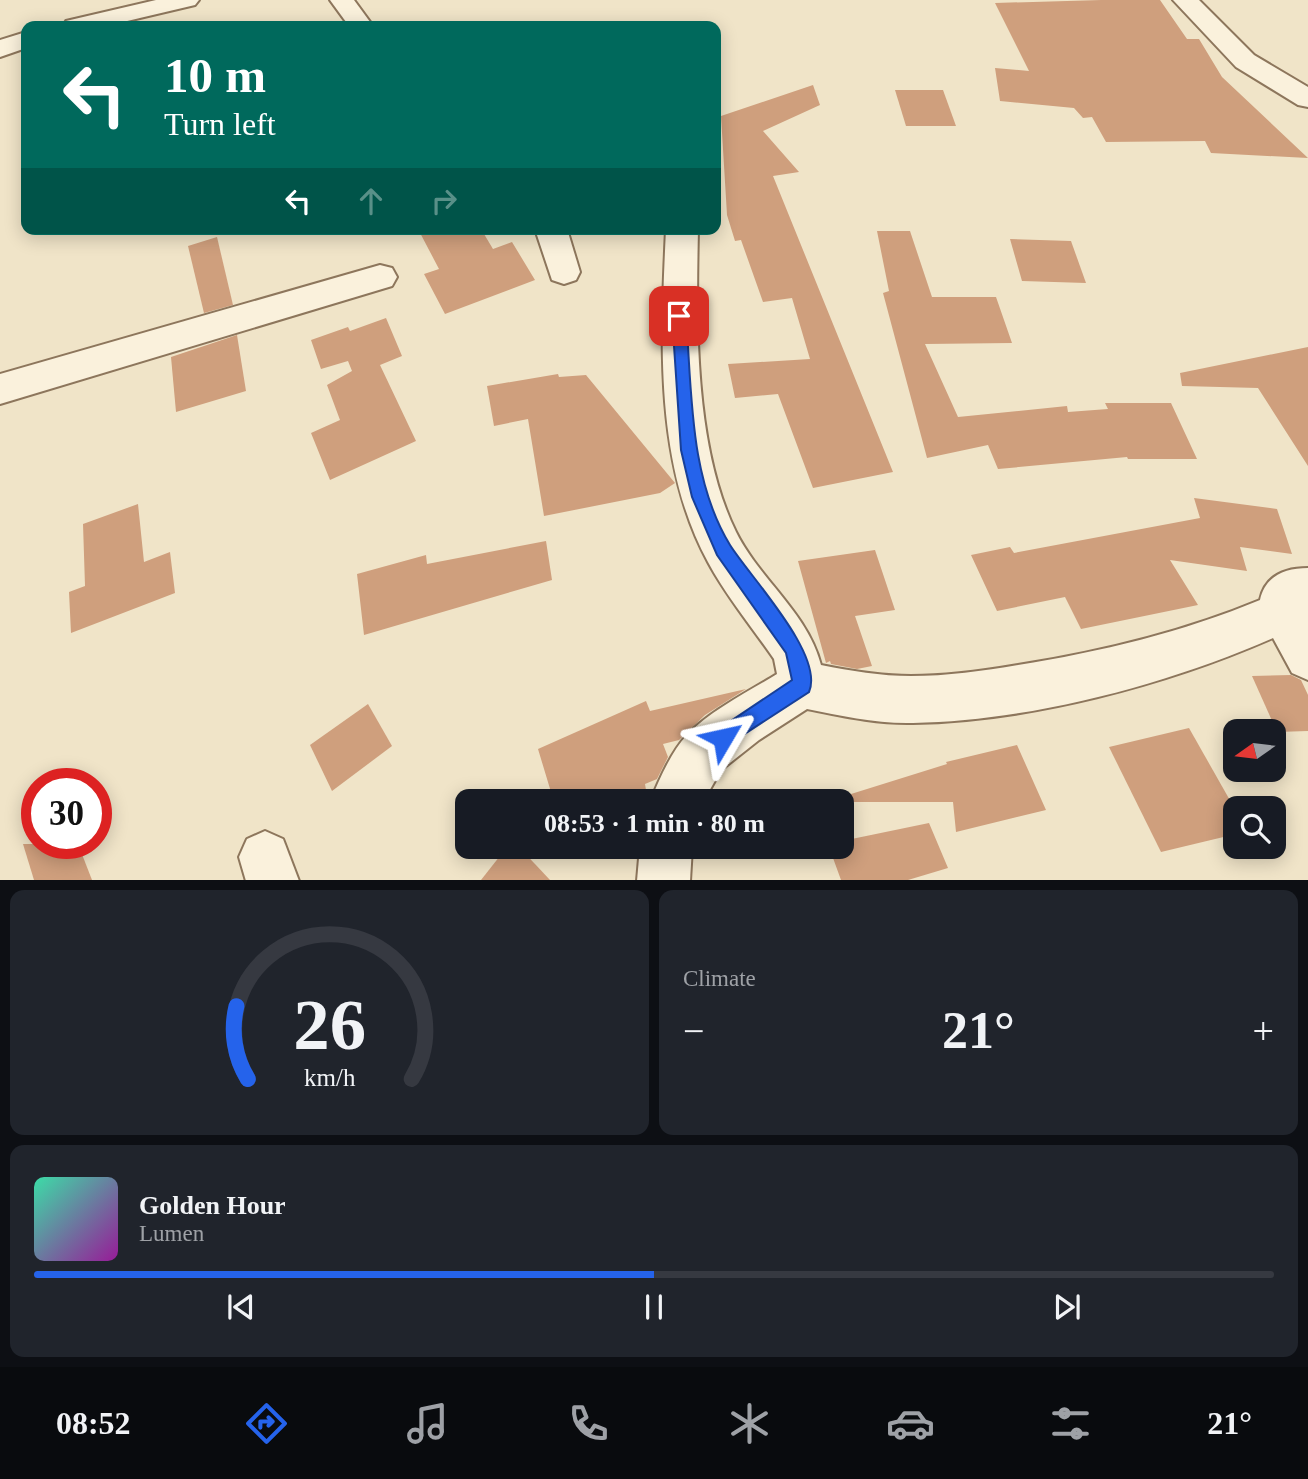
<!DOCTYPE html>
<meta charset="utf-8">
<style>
:root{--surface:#171b24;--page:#20242c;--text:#f1f3f6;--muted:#9ea1a6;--line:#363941;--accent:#2563eb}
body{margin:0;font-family:Georgia,serif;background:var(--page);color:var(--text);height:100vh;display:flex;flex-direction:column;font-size:26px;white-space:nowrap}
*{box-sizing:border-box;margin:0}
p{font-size:23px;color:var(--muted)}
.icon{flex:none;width:38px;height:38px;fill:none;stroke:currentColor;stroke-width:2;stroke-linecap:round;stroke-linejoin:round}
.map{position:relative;height:880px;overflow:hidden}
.panel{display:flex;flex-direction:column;gap:10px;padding:10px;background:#0d0f14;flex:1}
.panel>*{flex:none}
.banner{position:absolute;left:21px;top:21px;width:700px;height:214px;border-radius:14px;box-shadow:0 4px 18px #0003;background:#00695c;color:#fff;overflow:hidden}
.needle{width:46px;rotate:256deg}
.fabs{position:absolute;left:1223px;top:719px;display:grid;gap:14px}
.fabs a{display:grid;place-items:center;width:63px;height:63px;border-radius:14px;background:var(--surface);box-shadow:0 4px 18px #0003;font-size:35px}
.speed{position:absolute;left:21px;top:768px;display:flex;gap:14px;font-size:35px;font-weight:700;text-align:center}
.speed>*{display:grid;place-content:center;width:91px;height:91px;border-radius:50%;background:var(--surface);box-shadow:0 4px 18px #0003;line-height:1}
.speed .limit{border:10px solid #d22;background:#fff;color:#111}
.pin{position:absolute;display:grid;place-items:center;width:60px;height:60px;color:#fff;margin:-30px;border-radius:14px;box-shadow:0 4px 10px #0006}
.me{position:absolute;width:77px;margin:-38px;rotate:54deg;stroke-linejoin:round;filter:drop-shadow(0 0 5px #0008)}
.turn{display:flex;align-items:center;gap:24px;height:147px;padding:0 28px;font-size:32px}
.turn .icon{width:91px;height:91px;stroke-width:2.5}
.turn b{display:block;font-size:49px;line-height:60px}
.lanes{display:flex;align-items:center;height:66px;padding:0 28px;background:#0003;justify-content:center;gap:35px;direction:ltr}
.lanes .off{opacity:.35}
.big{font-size:52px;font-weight:700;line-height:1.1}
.panel .tile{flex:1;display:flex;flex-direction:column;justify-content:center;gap:10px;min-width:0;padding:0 24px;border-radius:14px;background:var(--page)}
.panel .dial{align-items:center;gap:0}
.dial svg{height:182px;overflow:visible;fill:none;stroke:var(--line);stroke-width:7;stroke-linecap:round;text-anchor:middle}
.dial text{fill:var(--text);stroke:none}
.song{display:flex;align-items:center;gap:21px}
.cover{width:84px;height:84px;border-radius:10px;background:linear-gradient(135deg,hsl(160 70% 55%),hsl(300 70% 35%))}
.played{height:7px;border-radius:4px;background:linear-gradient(90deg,var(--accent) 50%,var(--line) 50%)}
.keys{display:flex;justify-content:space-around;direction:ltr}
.heat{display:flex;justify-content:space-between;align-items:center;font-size:38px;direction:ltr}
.panel .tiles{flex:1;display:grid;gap:10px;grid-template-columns:1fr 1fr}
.tile:last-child{grid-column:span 2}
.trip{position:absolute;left:455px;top:789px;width:399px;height:70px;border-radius:14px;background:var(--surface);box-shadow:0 4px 18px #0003;font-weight:700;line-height:70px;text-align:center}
.tab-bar{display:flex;height:112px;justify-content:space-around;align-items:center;background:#090b0e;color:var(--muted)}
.tab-bar .icon{width:49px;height:49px}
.tab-bar .on{color:var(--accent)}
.tab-bar b{font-size:32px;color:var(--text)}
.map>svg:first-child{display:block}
.building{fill:#cf9f7d}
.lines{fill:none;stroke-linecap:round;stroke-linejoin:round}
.minor-casing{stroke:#8d765c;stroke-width:4}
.minor{fill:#faf1dc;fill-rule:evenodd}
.route{fill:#2563eb;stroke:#184099;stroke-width:2}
</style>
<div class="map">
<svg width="1308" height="881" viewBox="0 0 1308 881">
<rect width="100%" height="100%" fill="#f0e4c8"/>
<!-- building -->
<g class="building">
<polygon points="1101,0 1160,0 1187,39 1199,39 1222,77 1308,158 1211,153 1205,141 1106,142 1092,117 1083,118 1074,108 1000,101 995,68 1029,71 995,3"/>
<polygon points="813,85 820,105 763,131 799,172 773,176 893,472 813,488 778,394 735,398 728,364 810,359 792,298 763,302 741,240 735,241 727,215 721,116"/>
<polygon points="895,90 943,90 956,126 906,126"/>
<polygon points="418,229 481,229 493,249 512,242 535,280 445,314 424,274 439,269"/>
<polygon points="877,231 910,231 932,297 996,297 1012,343 925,344 958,417 1067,406 1068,412 1108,409 1105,403 1171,403 1197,459 1128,459 1127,457 998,469 988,445 927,458 883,293 889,291"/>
<polygon points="217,237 233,305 204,313 188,246"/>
<polygon points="1010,239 1071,241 1086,283 1022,281"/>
<polygon points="386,318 402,356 380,365 416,441 330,480 311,433 340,420 327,385 352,371 348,361 321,369 311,340 348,327 350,331"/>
<polygon points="237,335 246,391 176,412 171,357"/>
<polygon points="1308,347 1308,466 1258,388 1182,386 1180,373"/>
<polygon points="558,374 559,377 586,375 675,483 660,493 544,516 528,419 494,426 487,386"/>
<polygon points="1194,498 1277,509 1292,554 1240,547 1247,571 1170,560 1198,605 1081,629 1065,597 997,611 971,555 1010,547 1014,553 1200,518"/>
<polygon points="138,504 144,562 170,552 175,593 71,633 69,592 85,586 83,524"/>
<polygon points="546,541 552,580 364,635 357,574 426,555 427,564"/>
<polygon points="875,550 895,610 855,616 872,666 857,669 831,664 830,661 826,663 798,561"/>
<polygon points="1291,675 1301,680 1308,695 1308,731 1277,732 1252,676"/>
<polygon points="746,689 705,715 679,740 663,744 668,757 657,779 645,784 648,802 554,802 538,749 646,701 650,711"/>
<polygon points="368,704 392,746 332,791 310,745"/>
<polygon points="1189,728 1236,811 1236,834 1161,852 1109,747"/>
<polygon points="1017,745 1046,810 956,832 953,802 852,802 851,794 947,764 946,762"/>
<polygon points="929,823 948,868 908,880 841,880 829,847 842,847 842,841"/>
<polygon points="23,844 78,844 92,880 34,880"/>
<polygon points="507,847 519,847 550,880 481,880"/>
</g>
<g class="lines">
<!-- minor casing -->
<g class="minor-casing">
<g id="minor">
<polygon points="156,0 199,0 195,5 106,26 63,26 66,21"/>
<polygon points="330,0 354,0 373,26 349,26"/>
<polygon points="1173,0 1199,0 1254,55 1308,87 1308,107 1298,105 1236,67"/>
<polygon points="26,32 26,48 0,57 0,40"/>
<polygon points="535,229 567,229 580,272 576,280 564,284 552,280"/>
<path d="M666,229H698C696,323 694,447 736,532C760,580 807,612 821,665C851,671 881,676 911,676C947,676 983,671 1018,665C1100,652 1183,632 1260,600C1265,576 1285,568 1308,568V680L1292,673L1273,638C1166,685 1030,721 913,723C877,724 842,716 807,709L759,740L721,770L703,802H650C659,780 671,752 687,735C711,710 748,692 777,674L774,659C752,627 726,596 708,562C654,463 661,339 666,229Z"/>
<polygon points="380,265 392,268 397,277 392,286 0,404 0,374"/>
<polygon points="265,831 283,839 299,881 246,881 239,857 247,839"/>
<polygon points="640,847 692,847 690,881 637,881"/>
</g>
</g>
<!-- minor -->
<use href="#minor" class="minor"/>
</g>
<!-- route -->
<path class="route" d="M679,310L686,316C692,392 689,478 730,545C750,577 825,655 809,692L723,748L716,745L713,738L716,731L792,680L786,653L717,555L692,497L681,450L672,316Z"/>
</svg>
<div class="fabs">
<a><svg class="needle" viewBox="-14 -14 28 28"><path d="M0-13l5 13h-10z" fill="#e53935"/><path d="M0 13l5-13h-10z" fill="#9ea1a6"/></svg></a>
<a><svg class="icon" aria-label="search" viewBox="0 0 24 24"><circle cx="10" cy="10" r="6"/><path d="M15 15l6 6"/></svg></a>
</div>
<div class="speed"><div class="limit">30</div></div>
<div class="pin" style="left:679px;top:316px;background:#d93025"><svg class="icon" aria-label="arrive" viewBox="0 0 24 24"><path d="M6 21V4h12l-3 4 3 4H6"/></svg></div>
<svg class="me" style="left:723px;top:738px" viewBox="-20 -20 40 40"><path d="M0-17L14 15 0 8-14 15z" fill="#2563eb" stroke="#fff" stroke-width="4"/></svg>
<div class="trip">08:53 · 1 min · 80 m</div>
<div class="banner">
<div class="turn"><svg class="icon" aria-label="left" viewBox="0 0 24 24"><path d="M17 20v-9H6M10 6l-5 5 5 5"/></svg><div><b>10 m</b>Turn left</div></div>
<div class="lanes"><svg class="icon" aria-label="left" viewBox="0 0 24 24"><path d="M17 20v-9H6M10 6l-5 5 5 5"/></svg><svg class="icon off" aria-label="ahead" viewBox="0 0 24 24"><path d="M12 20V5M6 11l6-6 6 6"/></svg><svg class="icon off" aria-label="right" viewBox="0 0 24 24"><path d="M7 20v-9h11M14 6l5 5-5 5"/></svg></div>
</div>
</div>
<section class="panel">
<div class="tiles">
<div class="tile dial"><svg viewBox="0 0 100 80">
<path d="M14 69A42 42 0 1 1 86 69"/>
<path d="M14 69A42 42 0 0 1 9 37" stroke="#2563eb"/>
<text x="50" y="56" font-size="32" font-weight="700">26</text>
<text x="50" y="72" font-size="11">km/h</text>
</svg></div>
<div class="tile"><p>Climate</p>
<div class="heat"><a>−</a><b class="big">21°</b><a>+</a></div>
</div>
<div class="tile">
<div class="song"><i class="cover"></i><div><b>Golden Hour</b><p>Lumen</p></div></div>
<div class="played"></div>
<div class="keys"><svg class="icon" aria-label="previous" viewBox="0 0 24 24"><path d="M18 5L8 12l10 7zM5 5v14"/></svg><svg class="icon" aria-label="pause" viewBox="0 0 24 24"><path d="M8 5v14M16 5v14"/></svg><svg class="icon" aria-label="next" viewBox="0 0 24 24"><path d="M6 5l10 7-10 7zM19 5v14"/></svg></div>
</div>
</div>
</section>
<nav class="tab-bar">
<b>08:52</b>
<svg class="icon on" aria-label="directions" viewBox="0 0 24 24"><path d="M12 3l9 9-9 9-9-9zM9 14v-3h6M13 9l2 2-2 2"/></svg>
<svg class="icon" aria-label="music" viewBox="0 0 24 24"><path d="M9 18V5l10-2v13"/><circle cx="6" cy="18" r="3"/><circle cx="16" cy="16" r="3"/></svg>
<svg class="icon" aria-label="phone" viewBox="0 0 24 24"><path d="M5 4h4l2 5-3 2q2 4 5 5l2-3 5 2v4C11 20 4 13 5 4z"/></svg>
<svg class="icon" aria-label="climate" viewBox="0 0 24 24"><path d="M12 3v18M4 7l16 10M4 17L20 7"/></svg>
<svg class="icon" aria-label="car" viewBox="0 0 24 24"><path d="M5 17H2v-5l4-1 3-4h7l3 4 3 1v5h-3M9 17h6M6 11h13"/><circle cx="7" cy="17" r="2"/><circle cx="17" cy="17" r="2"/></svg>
<svg class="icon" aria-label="filters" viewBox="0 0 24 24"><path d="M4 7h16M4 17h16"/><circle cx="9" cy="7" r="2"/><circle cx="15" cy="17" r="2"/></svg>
<b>21°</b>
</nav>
